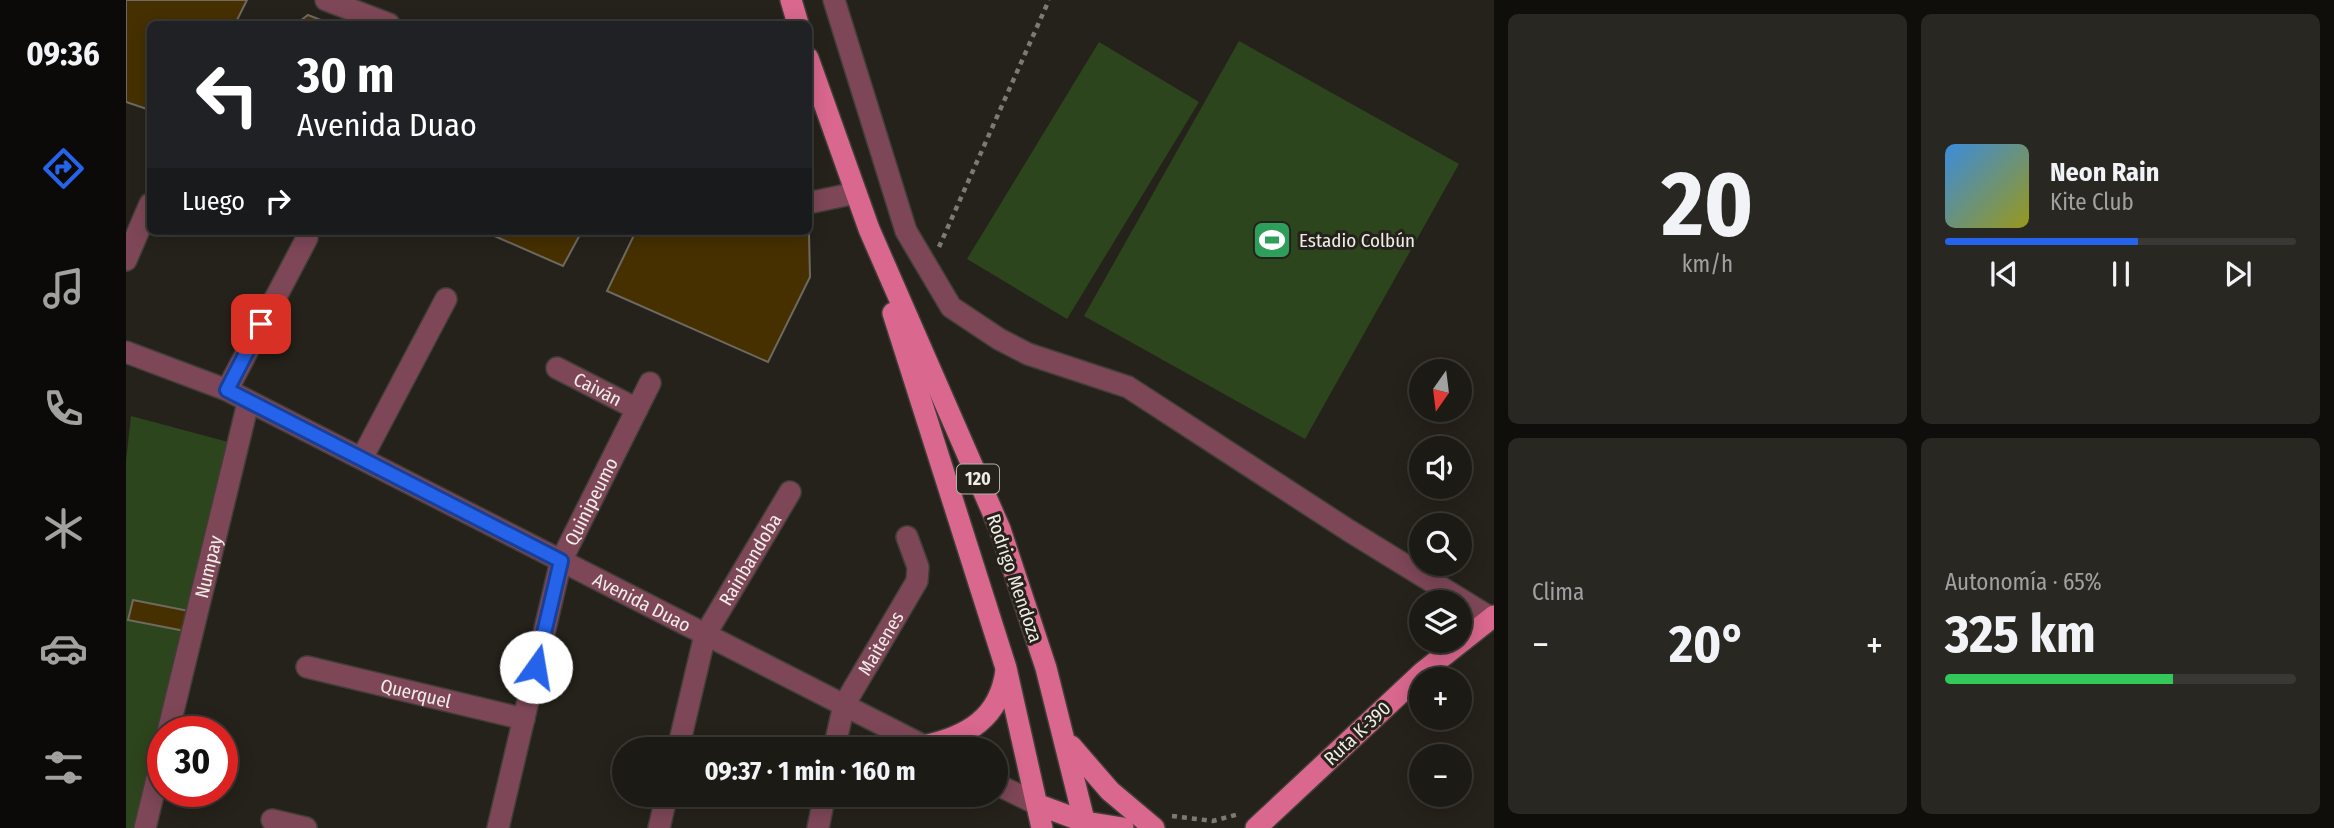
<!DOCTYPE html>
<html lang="es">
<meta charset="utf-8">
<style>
:root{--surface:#1c1a14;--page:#292722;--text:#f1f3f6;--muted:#a0a1a0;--line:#3a3834;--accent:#2563eb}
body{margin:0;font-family:"Fira Sans Condensed",sans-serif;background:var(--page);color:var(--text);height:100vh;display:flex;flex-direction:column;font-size:26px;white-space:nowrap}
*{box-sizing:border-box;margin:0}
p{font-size:23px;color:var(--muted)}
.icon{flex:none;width:38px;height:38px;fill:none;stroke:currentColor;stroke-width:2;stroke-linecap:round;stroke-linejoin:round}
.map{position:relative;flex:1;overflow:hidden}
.details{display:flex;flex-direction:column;gap:14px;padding:14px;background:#0f0e0b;width:840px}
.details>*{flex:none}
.guide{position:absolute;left:21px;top:21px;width:665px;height:214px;border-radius:10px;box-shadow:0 4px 18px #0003,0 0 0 2px var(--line);background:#202124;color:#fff;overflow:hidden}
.needle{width:46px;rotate:194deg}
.fabs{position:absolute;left:1283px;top:359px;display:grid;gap:14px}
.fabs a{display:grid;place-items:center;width:63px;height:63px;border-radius:50%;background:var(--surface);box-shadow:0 4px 18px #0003,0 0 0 2px var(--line);font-size:35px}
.speed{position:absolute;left:21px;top:716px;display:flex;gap:14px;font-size:35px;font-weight:700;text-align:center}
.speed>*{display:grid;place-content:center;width:91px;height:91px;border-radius:50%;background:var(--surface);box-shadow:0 4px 18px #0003,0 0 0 2px var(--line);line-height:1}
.speed .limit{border:10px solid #d22;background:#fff;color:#111}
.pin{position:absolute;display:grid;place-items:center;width:60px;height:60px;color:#fff;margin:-30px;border-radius:14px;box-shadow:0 4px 10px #0006}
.me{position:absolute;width:77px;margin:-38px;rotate:13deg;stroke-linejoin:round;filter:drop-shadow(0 0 5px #0008)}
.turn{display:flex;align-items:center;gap:24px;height:147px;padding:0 35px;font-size:32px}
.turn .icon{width:91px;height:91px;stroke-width:2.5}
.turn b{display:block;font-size:49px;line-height:60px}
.then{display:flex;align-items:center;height:66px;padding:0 35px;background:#0003;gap:14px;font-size:26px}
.big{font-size:52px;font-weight:700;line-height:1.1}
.details .card{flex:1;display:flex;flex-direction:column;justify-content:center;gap:10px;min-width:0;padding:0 24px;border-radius:10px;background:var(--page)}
.details .dial{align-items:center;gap:0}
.dial b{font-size:91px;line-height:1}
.song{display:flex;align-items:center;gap:21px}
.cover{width:84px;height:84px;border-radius:10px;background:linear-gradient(135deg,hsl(210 70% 55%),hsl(60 70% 35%))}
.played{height:7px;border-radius:4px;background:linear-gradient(90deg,var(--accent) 55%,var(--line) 55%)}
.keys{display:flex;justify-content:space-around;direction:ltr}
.heat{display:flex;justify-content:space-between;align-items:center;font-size:38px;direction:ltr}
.charge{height:10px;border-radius:5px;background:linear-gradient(90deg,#34c759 65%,var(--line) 0)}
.details .tiles{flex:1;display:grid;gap:14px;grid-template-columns:repeat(2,1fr)}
.trip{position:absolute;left:486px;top:737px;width:396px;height:70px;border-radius:35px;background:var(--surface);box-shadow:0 4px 18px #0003,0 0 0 2px var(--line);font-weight:700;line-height:70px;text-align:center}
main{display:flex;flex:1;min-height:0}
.menu{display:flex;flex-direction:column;width:126px;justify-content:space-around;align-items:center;background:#0b0a08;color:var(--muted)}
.menu .icon{width:49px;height:49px}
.menu .active{color:var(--accent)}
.menu b{font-size:32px;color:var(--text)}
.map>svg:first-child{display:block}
.green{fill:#2d451c}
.building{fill:#463000;stroke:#6e6961;stroke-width:2}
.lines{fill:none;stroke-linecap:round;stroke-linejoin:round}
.minor-casing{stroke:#413e38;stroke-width:24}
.major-casing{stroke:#413e38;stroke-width:24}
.path{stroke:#7d7a74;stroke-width:4.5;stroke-dasharray:5 5;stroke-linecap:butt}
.minor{stroke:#7e4758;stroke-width:21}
.major{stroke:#d9678e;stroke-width:21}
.route-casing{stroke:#184099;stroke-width:18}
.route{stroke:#2563eb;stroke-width:12}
.labels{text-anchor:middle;stroke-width:6;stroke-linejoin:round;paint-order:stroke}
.shield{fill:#25221b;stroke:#b3b0aa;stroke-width:2}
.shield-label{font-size:18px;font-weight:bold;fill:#f0ede8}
.poi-label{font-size:19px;fill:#f0ede8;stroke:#25221b;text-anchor:start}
.street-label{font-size:19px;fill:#f0ede8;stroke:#25221b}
</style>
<main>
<nav class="menu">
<b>09:36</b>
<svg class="icon active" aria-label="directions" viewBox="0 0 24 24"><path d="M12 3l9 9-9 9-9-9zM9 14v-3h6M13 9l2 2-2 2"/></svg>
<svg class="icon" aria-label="music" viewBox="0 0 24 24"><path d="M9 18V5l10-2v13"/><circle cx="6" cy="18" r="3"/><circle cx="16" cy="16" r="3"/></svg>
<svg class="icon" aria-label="phone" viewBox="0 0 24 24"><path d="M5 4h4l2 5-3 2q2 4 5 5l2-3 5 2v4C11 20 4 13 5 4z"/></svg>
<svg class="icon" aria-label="climate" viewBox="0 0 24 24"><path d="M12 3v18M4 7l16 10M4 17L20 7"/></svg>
<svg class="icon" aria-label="car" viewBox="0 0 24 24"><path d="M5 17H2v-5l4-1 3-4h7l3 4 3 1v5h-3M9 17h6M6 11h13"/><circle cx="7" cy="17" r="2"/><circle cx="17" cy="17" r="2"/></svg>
<svg class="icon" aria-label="filters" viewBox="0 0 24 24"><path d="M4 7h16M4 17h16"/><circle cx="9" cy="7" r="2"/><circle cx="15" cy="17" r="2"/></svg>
</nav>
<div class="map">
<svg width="1368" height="828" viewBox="0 0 1368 828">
<rect width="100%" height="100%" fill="#25221b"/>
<!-- green -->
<g class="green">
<polygon points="1113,41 1333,164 1179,439 958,316"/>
<polygon points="973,42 1073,102 941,319 841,259"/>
<polygon points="5,416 106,443 10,828 0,828 0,461"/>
</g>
<!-- building -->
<g class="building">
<polygon points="0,0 121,0 109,24 24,24 24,110 0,102"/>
<polygon points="182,15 205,24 170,24"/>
<polygon points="357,231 456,231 437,266"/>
<polygon points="510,231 677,231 683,234 684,277 642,362 481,291"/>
<polygon points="7,600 63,611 59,631 2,620"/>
</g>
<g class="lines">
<!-- minor casing -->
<g class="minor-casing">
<g id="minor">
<polyline points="200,0 263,24"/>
<polyline points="708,0 780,231 825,307 873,339 902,354 1002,387 1222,530 1365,618"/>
<polyline points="682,203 730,193"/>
<polyline points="0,260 24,204"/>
<path id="s1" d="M0,352L101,390L804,749"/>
<path id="s2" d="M431,368L511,409"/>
<polyline points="101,390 181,238"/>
<polyline points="236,458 320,299"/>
<path id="s3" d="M181,667L398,719"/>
<path id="s4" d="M42,732L122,403"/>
<path id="s5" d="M552,749L579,635L664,492"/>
<path id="s6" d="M708,749L718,705L791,581L792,567L781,537"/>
<polyline points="870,784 913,805"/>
<polyline points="146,820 180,828"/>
<polyline points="19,828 37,754"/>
<path id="s7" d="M372,828L435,561L524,383"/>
<polyline points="533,828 541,794"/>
<polyline points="692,828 699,794"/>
</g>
</g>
<!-- major casing -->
<g class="major-casing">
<g id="major">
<polyline points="665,0 672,24"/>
<polyline points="682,58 743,229 874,529 920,668 960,828"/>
<polyline points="767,313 880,668 916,828"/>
<path d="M797,746C841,737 874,718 880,670"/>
<polyline points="945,746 984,791 1028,828"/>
<polyline points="913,805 959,822 997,828"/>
<polyline points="1130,828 1297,672 1368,616"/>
</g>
</g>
<!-- path -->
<g class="path">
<polyline points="813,247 923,0"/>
<polyline points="1046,816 1087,821 1113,814"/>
</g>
<!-- minor -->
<use href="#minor" class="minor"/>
<!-- major -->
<use href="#major" class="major"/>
</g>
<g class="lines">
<!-- route casing -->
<g class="route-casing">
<polyline id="route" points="135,324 101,390 435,561 410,667"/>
</g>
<!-- route -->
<use href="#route" class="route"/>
</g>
<!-- icons -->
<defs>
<g id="stadium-square" transform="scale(2.0125)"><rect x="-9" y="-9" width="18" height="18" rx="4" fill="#2e9e5b" stroke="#25221b"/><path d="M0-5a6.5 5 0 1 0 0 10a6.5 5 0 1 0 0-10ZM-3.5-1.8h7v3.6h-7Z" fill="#fff"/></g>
</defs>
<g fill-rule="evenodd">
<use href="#stadium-square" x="1146" y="240"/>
</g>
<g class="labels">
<!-- shield labels -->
<rect class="shield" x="831" y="464.5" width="42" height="29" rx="5"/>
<g class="shield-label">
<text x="852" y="485">120</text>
</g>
<!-- poi labels -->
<g class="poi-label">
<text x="1173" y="247">Estadio Colbún</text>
</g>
<!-- street labels -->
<g class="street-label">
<text dy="7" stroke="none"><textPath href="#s2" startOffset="46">Caiván</textPath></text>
<text dy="7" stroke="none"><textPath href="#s7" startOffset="341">Quinipeumo</textPath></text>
<text dy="7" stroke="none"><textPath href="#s5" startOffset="205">Rainbandoba</textPath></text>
<text dy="7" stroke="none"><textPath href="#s4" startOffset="170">Numpay</textPath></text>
<text transform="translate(889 578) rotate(71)" y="7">Rodrigo Mendoza</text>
<text dy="7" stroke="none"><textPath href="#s1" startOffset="574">Avenida Duao</textPath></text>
<text dy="7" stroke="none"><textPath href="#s6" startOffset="117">Maitenes</textPath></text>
<text dy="7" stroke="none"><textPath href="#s3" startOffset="112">Querquel</textPath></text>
<text transform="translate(1231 733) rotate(-43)" y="7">Ruta K-390</text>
</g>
</g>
</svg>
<div class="fabs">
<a><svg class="needle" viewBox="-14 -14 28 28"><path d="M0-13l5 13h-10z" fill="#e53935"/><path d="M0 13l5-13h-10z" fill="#a0a1a0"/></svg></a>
<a><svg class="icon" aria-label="sound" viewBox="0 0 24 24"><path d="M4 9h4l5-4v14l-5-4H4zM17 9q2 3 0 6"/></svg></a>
<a><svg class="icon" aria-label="search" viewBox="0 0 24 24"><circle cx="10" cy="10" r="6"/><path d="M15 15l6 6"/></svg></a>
<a><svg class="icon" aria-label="layers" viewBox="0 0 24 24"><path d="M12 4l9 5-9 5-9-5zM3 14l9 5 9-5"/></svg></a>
<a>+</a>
<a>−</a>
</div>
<div class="speed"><div class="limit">30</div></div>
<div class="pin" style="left:135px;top:324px;background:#d93025"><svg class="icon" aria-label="arrive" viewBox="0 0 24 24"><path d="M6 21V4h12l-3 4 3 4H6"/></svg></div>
<svg class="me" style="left:410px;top:667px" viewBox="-20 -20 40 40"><circle r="19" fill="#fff"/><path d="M0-13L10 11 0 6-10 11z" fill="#2563eb"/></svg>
<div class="trip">09:37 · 1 min · 160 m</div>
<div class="guide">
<div class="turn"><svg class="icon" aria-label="left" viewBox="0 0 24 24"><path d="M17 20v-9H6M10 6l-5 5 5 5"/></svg><div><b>30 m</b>Avenida Duao</div></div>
<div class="then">Luego<svg class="icon" aria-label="right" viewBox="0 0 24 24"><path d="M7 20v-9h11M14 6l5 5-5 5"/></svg></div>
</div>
</div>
<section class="details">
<div class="tiles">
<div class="card dial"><b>20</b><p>km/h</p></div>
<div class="card">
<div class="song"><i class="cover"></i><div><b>Neon Rain</b><p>Kite Club</p></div></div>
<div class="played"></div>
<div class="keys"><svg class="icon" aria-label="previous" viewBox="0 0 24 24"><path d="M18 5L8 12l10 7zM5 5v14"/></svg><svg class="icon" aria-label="pause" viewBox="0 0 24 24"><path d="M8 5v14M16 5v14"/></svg><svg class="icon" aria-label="next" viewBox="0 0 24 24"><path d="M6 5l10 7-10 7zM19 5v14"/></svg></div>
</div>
<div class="card"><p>Clima</p>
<div class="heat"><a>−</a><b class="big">20°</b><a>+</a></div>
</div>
<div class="card"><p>Autonomía · 65%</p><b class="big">325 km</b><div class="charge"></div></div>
</div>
</section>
</main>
